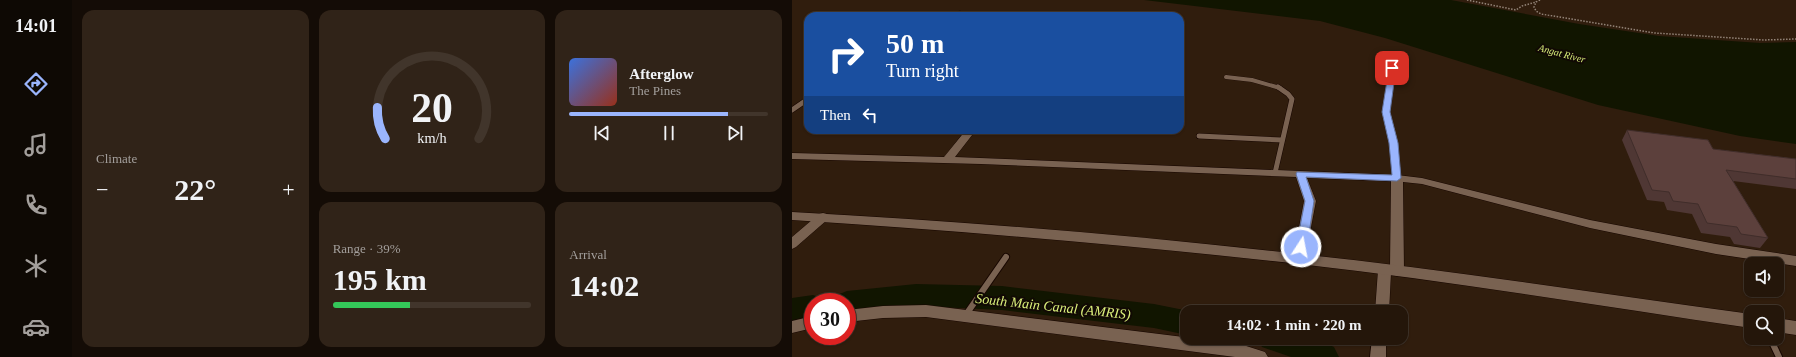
<!DOCTYPE html>
<meta charset="utf-8">
<style>
:root{--surface:#24160a;--page:#302318;--text:#f1f3f6;--muted:#a39f9c;--line:#41352b;--accent:#9ab5fd}
body{margin:0;font-family:Georgia,serif;background:var(--page);color:var(--text);height:100vh;display:flex;flex-direction:column;font-size:15px;white-space:nowrap}
*{box-sizing:border-box;margin:0}
p{font-size:13px;color:var(--muted)}
.icon{flex:none;width:22px;height:22px;fill:none;stroke:currentColor;stroke-width:2;stroke-linecap:round;stroke-linejoin:round}
.map{position:relative;flex:1;overflow:hidden}
.side{display:flex;flex-direction:column;gap:10px;padding:10px;background:#140c06;width:720px}
.side>*{flex:none}
.banner{position:absolute;left:12px;top:12px;width:380px;height:122px;border-radius:12px;box-shadow:0 1px 3px #0004,0 0 0 1px var(--line);background:#1a4fa0;color:#fff;overflow:hidden}
.buttons{position:absolute;left:952px;top:257px;display:grid;gap:8px}
.buttons a{display:grid;place-items:center;width:40px;height:40px;border-radius:8px;background:var(--surface);box-shadow:0 1px 3px #0004,0 0 0 1px var(--line);font-size:20px}
.speed{position:absolute;left:12px;top:293px;display:flex;gap:8px;font-size:20px;font-weight:700;text-align:center}
.speed>*{display:grid;place-content:center;width:52px;height:52px;border-radius:50%;background:var(--surface);box-shadow:0 1px 3px #0004,0 0 0 1px var(--line);line-height:1}
.speed .limit{border:6px solid #d22;background:#fff;color:#111}
.pin{position:absolute;display:grid;place-items:center;width:34px;height:34px;color:#fff;margin:-17px;border-radius:8px;box-shadow:0 2px 6px #0006}
.me{position:absolute;width:44px;margin:-22px;rotate:11deg;stroke-linejoin:round;filter:drop-shadow(0 0 3px #0008)}
.turn{display:flex;align-items:center;gap:14px;height:84px;padding:0 16px;font-size:18px}
.turn .icon{width:52px;height:52px;stroke-width:2.5}
.turn b{display:block;font-size:28px;line-height:34px}
.then{display:flex;align-items:center;height:38px;padding:0 16px;background:#0003;gap:8px;font-size:15px}
.big{font-size:30px;font-weight:800;line-height:1.1}
.side .card{flex:1;display:flex;flex-direction:column;justify-content:center;gap:6px;min-width:0;padding:0 14px;border-radius:12px;background:var(--page)}
.side .dial{align-items:center;gap:0}
.dial svg{height:104px;overflow:visible;fill:none;stroke:var(--line);stroke-width:7;stroke-linecap:round;text-anchor:middle}
.dial text{fill:var(--text);stroke:none}
.song{display:flex;align-items:center;gap:12px}
.cover{width:48px;height:48px;border-radius:6px;background:linear-gradient(135deg,hsl(220 70% 55%),hsl(10 70% 35%))}
.played{height:4px;border-radius:2px;background:linear-gradient(90deg,var(--accent) 80%,var(--line) 80%)}
.keys{display:flex;justify-content:space-around;direction:ltr}
.heat{display:flex;justify-content:space-between;align-items:center;font-size:22px;direction:ltr}
.charge{height:6px;border-radius:3px;background:linear-gradient(90deg,#34c759 39%,var(--line) 0)}
.side .tiles{flex:1;display:grid;gap:10px;grid-template-columns:repeat(3,1fr)}
.card:first-child{grid-row:span 2}
.trip{position:absolute;left:388px;top:305px;width:228px;height:40px;border-radius:12px;background:var(--surface);box-shadow:0 1px 3px #0004,0 0 0 1px var(--line);font-weight:800;line-height:40px;text-align:center}
main{display:flex;flex:1;min-height:0}
.tab-bar{display:flex;flex-direction:column;width:72px;justify-content:space-around;align-items:center;background:#0e0904;color:var(--muted)}
.tab-bar .icon{width:28px;height:28px}
.tab-bar .active{color:var(--accent)}
.tab-bar b{font-size:18px;color:var(--text)}
.map>svg:first-child{display:block}
.water{fill:#111500}
.lines{fill:none;stroke-linecap:round;stroke-linejoin:round}
.river{fill:#111500;fill-rule:evenodd}
.service-far2-casing{stroke:#170600;stroke-width:4.5}
.service-far1-casing{stroke:#170600;stroke-width:6}
.service-casing{stroke:#170600;stroke-width:8}
.minor-casing{stroke:#170600;stroke-width:1}
.tertiary-casing{stroke:#170600;stroke-width:1}
.path{stroke:#938478;stroke-width:1.5;stroke-dasharray:1.5 1.5;stroke-linecap:butt}
.service-far2{stroke:#796251;stroke-width:4}
.service-far1{stroke:#796251;stroke-width:5}
.service{stroke:#796251;stroke-width:6}
.minor{fill:#796251;fill-rule:evenodd}
.tertiary{fill:#796251;fill-rule:evenodd}
.wall{fill:#4f3734}
.building{fill:#5c403c;stroke:#402d2a}
.route{fill:#9ab5fd;stroke:#6476a4}
.labels{text-anchor:middle;stroke-width:4;stroke-linejoin:round;paint-order:stroke}
.far-water-label{font-size:10px;font-style:italic;fill:#dbf07b;stroke:#110904}
.near-water-label{font-size:14px;font-style:italic;fill:#dbf07b;stroke:#110904}
</style>
<main>
<nav class="tab-bar">
<b>14:01</b>
<svg class="icon active" aria-label="directions" viewBox="0 0 24 24"><path d="M12 3l9 9-9 9-9-9zM9 14v-3h6M13 9l2 2-2 2"/></svg>
<svg class="icon" aria-label="music" viewBox="0 0 24 24"><path d="M9 18V5l10-2v13"/><circle cx="6" cy="18" r="3"/><circle cx="16" cy="16" r="3"/></svg>
<svg class="icon" aria-label="phone" viewBox="0 0 24 24"><path d="M5 4h4l2 5-3 2q2 4 5 5l2-3 5 2v4C11 20 4 13 5 4z"/></svg>
<svg class="icon" aria-label="climate" viewBox="0 0 24 24"><path d="M12 3v18M4 7l16 10M4 17L20 7"/></svg>
<svg class="icon" aria-label="car" viewBox="0 0 24 24"><path d="M5 17H2v-5l4-1 3-4h7l3 4 3 1v5h-3M9 17h6M6 11h13"/><circle cx="7" cy="17" r="2"/><circle cx="17" cy="17" r="2"/></svg>
</nav>
<section class="side">
<div class="tiles">
<div class="card"><p>Climate</p>
<div class="heat"><a>−</a><b class="big">22°</b><a>+</a></div>
</div>
<div class="card dial"><svg viewBox="0 0 100 80">
<path d="M14 69A42 42 0 1 1 86 69"/>
<path d="M14 69A42 42 0 0 1 8 45" stroke="#9ab5fd"/>
<text x="50" y="56" font-size="32" font-weight="700">20</text>
<text x="50" y="72" font-size="11">km/h</text>
</svg></div>
<div class="card">
<div class="song"><i class="cover"></i><div><b>Afterglow</b><p>The Pines</p></div></div>
<div class="played"></div>
<div class="keys"><svg class="icon" aria-label="previous" viewBox="0 0 24 24"><path d="M18 5L8 12l10 7zM5 5v14"/></svg><svg class="icon" aria-label="pause" viewBox="0 0 24 24"><path d="M8 5v14M16 5v14"/></svg><svg class="icon" aria-label="next" viewBox="0 0 24 24"><path d="M6 5l10 7-10 7zM19 5v14"/></svg></div>
</div>
<div class="card"><p>Range · 39%</p><b class="big">195 km</b><div class="charge"></div></div>
<div class="card"><p>Arrival</p><b class="big">14:02</b></div>
</div>
</section>
<div class="map">
<svg width="1004" height="357" viewBox="0 0 1004 357">
<rect width="100%" height="100%" fill="#301d0d"/>
<!-- water -->
<polygon class="water" points="352,0 659,0 787,24 867,36 968,43 1004,42 1004,144 948,136 806,105 593,38 528,21"/>
<g class="lines">
<!-- river -->
<g class="river">
<polygon points="124,284 210,286 362,304 402,312 395,312 395,335 362,328 210,310 124,306 55,315 55,302 41,302 45,295 55,291"/>
<polygon points="21,295 31,299 33,302 21,302 21,319 0,322 0,298"/>
<polygon points="465,338 522,338 542,347 547,357 499,357 470,347"/>
</g>
<!-- service-far2 casing -->
<g class="service-far2-casing">
<g id="service-far2">
<polyline points="155,16 168,13"/>
<polyline points="434,77 460,80 488,88"/>
<polyline points="598,88 601,68"/>
</g>
</g>
<!-- service-far1 casing -->
<g class="service-far1-casing">
<g id="service-far1">
<polyline points="598,87 594,112 602,143 605,178"/>
<polyline points="0,110 16,99"/>
<polyline points="407,136 490,140"/>
<polyline points="483,173 500,99 496,94 486,87"/>
</g>
</g>
<!-- service casing -->
<g class="service-casing">
<g id="service">
<polyline points="173,316 214,257"/>
<polyline points="978,338 987,357"/>
</g>
</g>
<!-- minor casing -->
<g class="minor-casing">
<g id="minor">
<polygon points="174,130 184,130 163,157 605,175 630,178 798,220 924,244 1004,256 1004,266 924,254 798,228 630,184 611,182 612,271 610,275 605,276 599,273 597,312 583,312 586,270 588,266 593,265 598,268 599,181 515,178 524,201 513,259 512,262 507,264 502,262 501,259 512,201 504,177 189,164 0,159 0,153 152,157"/>
<polygon points="31,213 35,214 37,217 35,220 4,247 0,249 0,237 27,214"/>
<polygon points="134,305 448,344 473,352 476,357 443,357 134,317 91,318 55,322 55,310 91,306"/>
<polygon points="21,316 21,328 0,333 0,321"/>
<polygon points="580,338 594,338 594,357 578,357"/>
</g>
</g>
<!-- tertiary casing -->
<g class="tertiary-casing">
<g id="tertiary">
<path d="M0,212C169,221 339,235 507,254C658,270 809,294 959,314V328C809,306 658,281 507,264C339,245 169,231 0,220Z"/>
<polygon points="985,318 1004,321 1004,335 985,332"/>
</g>
</g>
<!-- path -->
<g class="path">
<polyline points="675,0 724,10 730,6 744,2"/>
<polyline points="748,0 744,2 742,7 744,11 749,14 863,33 972,40 1004,39"/>
</g>
<!-- service-far2 -->
<use href="#service-far2" class="service-far2"/>
<!-- service-far1 -->
<use href="#service-far1" class="service-far1"/>
<!-- service -->
<use href="#service" class="service"/>
<!-- minor -->
<use href="#minor" class="minor"/>
<!-- tertiary -->
<use href="#tertiary" class="tertiary"/>
</g>
<!-- wall -->
<polygon class="wall" points="835,130 921,149 1004,159 1004,189 941,181 976,238 968,248 942,244 938,237 909,233 900,214 875,210 872,202 855,200 830,140"/>
<!-- building -->
<polygon class="building" points="835,130 916,140 921,149 1004,159 1004,179 934,170 976,238 949,234 945,227 915,223 906,204 881,201 877,192 860,190"/>
<!-- route -->
<polygon class="route" points="600,66 604,68 598,112 606,143 609,178 605,181 514,177 522,201 515,247 513,250 506,250 504,247 513,201 504,174 505,172 600,175 597,143 590,112 597,68"/>
<g class="labels">
<!-- far-water labels -->
<g class="far-water-label">
<text transform="translate(770 53) rotate(15)" y="4">Angat River</text>
</g>
<!-- near-water labels -->
<g class="near-water-label">
<text transform="translate(261 306) rotate(6)" y="5">South Main Canal (AMRIS)</text>
</g>
</g>
</svg>
<div class="buttons">
<a><svg class="icon" aria-label="sound" viewBox="0 0 24 24"><path d="M4 9h4l5-4v14l-5-4H4zM17 9q2 3 0 6"/></svg></a>
<a><svg class="icon" aria-label="search" viewBox="0 0 24 24"><circle cx="10" cy="10" r="6"/><path d="M15 15l6 6"/></svg></a>
</div>
<div class="speed"><div class="limit">30</div></div>
<div class="pin" style="left:600px;top:68px;background:#d93025"><svg class="icon" aria-label="arrive" viewBox="0 0 24 24"><path d="M6 21V4h12l-3 4 3 4H6"/></svg></div>
<svg class="me" style="left:509px;top:247px" viewBox="-20 -20 40 40"><circle r="17" fill="#9ab5fd" stroke="#fff" stroke-width="3"/><path d="M0-11L8 9 0 5-8 9z" fill="#fff"/></svg>
<div class="trip">14:02 · 1 min · 220 m</div>
<div class="banner">
<div class="turn"><svg class="icon" aria-label="right" viewBox="0 0 24 24"><path d="M7 20v-9h11M14 6l5 5-5 5"/></svg><div><b>50 m</b>Turn right</div></div>
<div class="then">Then<svg class="icon" aria-label="left" viewBox="0 0 24 24"><path d="M17 20v-9H6M10 6l-5 5 5 5"/></svg></div>
</div>
</div>
</main>
